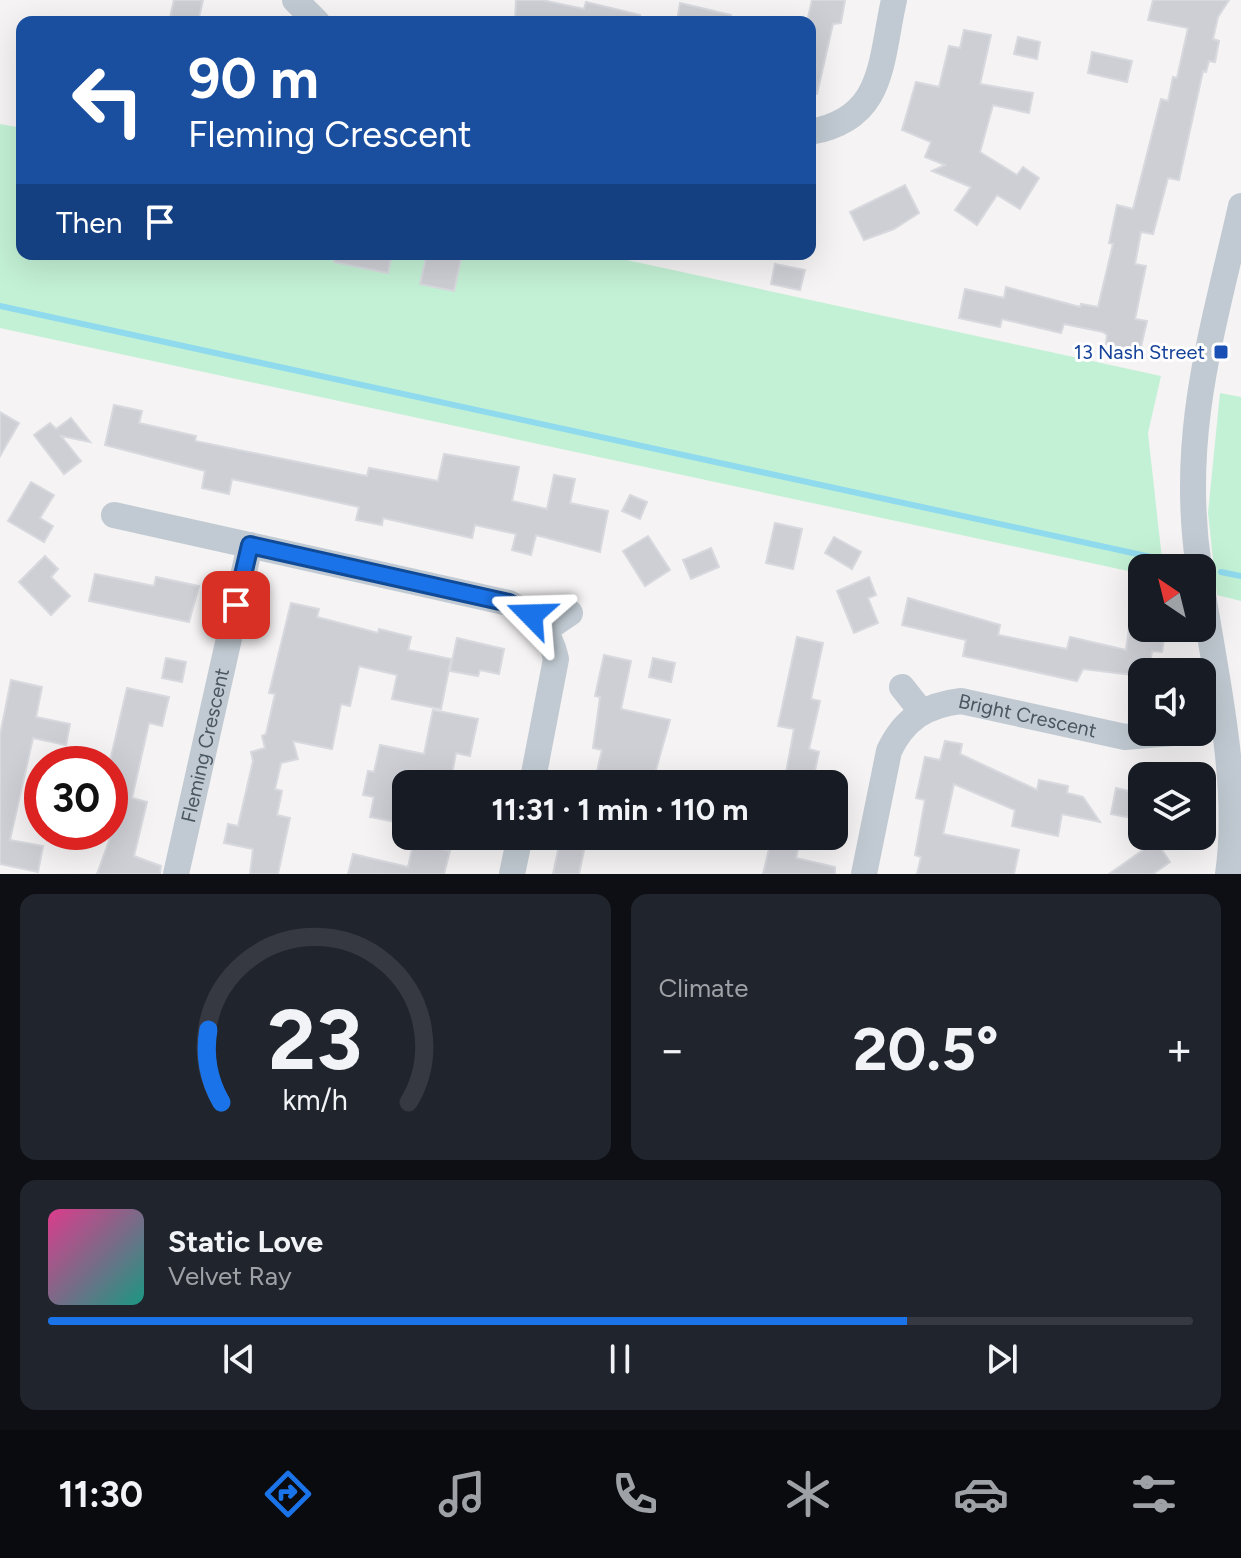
<!DOCTYPE html>
<meta charset="utf-8">
<style>
:root{--surface:#171b24;--page:#20242c;--text:#f1f3f6;--muted:#9ea1a6;--line:#363941;--accent:#1a73e8}
body{margin:0;font-family:Figtree,sans-serif;background:var(--page);color:var(--text);height:100vh;display:flex;flex-direction:column;font-size:30px;white-space:nowrap}
*{box-sizing:border-box;margin:0}
p{font-size:26px;color:var(--muted)}
.icon{flex:none;width:44px;height:44px;fill:none;stroke:currentColor;stroke-width:2;stroke-linecap:round;stroke-linejoin:round}
.map{position:relative;height:874px;overflow:hidden}
.sheet{display:flex;flex-direction:column;gap:20px;padding:20px;background:#0d0f14;flex:1}
.sheet>*{flex:none}
.top-card{position:absolute;left:16px;top:16px;width:800px;height:244px;border-radius:16px;box-shadow:0 8px 32px #0002;background:#1a4fa0;color:#fff;overflow:hidden}
.needle{width:52px;rotate:325deg}
.buttons{position:absolute;left:1128px;top:554px;display:grid;gap:16px}
.buttons a{display:grid;place-items:center;width:88px;height:88px;border-radius:16px;background:var(--surface);box-shadow:0 8px 32px #0002;font-size:40px}
.speed{position:absolute;left:24px;top:746px;display:flex;gap:16px;font-size:40px;font-weight:700;text-align:center}
.speed>*{display:grid;place-content:center;width:104px;height:104px;border-radius:50%;background:var(--surface);box-shadow:0 8px 32px #0002;line-height:1}
.speed .limit{border:12px solid #d22;background:#fff;color:#111}
.pin{position:absolute;display:grid;place-items:center;width:68px;height:68px;color:#fff;margin:-34px;border-radius:16px;box-shadow:0 4px 12px #0006}
.me{position:absolute;width:88px;margin:-44px;rotate:292deg;stroke-linejoin:round;filter:drop-shadow(0 0 6px #0008)}
.turn{display:flex;align-items:center;gap:28px;height:168px;padding:0 40px;font-size:36px}
.turn .icon{width:104px;height:104px;stroke-width:2.5}
.turn b{display:block;font-size:56px;line-height:68px}
.then{display:flex;align-items:center;height:76px;padding:0 40px;background:#0003;gap:16px;font-size:30px}
.big{font-size:60px;font-weight:700;line-height:1.1}
.sheet .widget{flex:1;display:flex;flex-direction:column;justify-content:center;gap:12px;min-width:0;padding:0 28px;border-radius:16px;background:var(--page)}
.sheet .dial{align-items:center;gap:0}
.dial svg{height:208px;overflow:visible;fill:none;stroke:var(--line);stroke-width:7;stroke-linecap:round;text-anchor:middle}
.dial text{fill:var(--text);stroke:none}
.song{display:flex;align-items:center;gap:24px}
.cover{width:96px;height:96px;border-radius:12px;background:linear-gradient(135deg,hsl(330 70% 55%),hsl(170 70% 35%))}
.played{height:8px;border-radius:4px;background:linear-gradient(90deg,var(--accent) 75%,var(--line) 75%)}
.keys{display:flex;justify-content:space-around;direction:ltr}
.heat{display:flex;justify-content:space-between;align-items:center;font-size:44px;direction:ltr}
.sheet .tiles{flex:1;display:grid;gap:20px;grid-template-columns:1fr 1fr}
.widget:last-child{grid-column:span 2}
.trip{position:absolute;left:392px;top:770px;width:456px;height:80px;border-radius:16px;background:var(--surface);box-shadow:0 8px 32px #0002;font-weight:700;line-height:80px;text-align:center}
.tab-bar{display:flex;height:128px;justify-content:space-around;align-items:center;background:#090b0e;color:var(--muted)}
.tab-bar .icon{width:56px;height:56px}
.tab-bar .on{color:var(--accent)}
.tab-bar b{font-size:36px;color:var(--text)}
.map>svg:first-child{display:block}
.green{fill:#c3f1d5}
.lines{fill:none;stroke-linecap:round;stroke-linejoin:round}
.stream{stroke:#90daee;stroke-width:6}
.building{fill:#cdcfd5;stroke:#d7d9de;stroke-width:2}
.minor{stroke:#c1cad2;stroke-width:26}
.route-casing{stroke:#114b97;stroke-width:20}
.route{stroke:#1a73e8;stroke-width:14}
.transit-dot{fill:#1a4fb4;stroke:#fff;stroke-width:3}
.labels{text-anchor:middle;stroke-width:6;stroke-linejoin:round;paint-order:stroke}
.transit-label{font-size:20px;fill:#164399;stroke:#fff;text-anchor:end}
.street-label{font-size:20px;fill:#4a5661;stroke:#fff}
</style>
<div class="map">
<svg width="1241" height="874" viewBox="0 0 1241 874">
<rect width="100%" height="100%" fill="#f5f3f3"/>
<!-- green -->
<g class="green">
<polygon points="0,124 22,128 22,254 599,254 1161,376 1148,433 1163,568 1142,568 1142,574 0,328"/>
<polygon points="1220,393 1241,397 1241,601 1217,595 1208,513"/>
</g>
<g class="lines">
<!-- stream -->
<g class="stream">
<polyline points="0,306 1174,562"/>
<polyline points="1221,572 1241,576"/>
</g>
</g>
<!-- building -->
<g class="building">
<polygon points="174,0 203,0 198,22 169,22"/>
<polygon points="516,0 542,0 584,9 586,2 640,15 640,22 515,22"/>
<polygon points="812,0 845,0 841,23 833,24 817,94 810,93 810,22 807,22"/>
<polygon points="1153,0 1229,0 1218,17 1213,39 1219,41 1215,62 1209,61 1206,72 1203,71 1179,180 1168,178 1153,234 1141,232 1135,264 1146,266 1135,319 1147,321 1140,351 1106,344 1107,335 1103,332 1064,324 1061,333 1002,319 1000,327 959,318 965,289 1004,298 1006,287 1080,307 1081,304 1098,307 1113,244 1109,243 1117,205 1133,209 1161,99 1168,101 1173,77 1177,78 1188,28 1148,20"/>
<polygon points="680,3 731,15 730,22 677,22"/>
<polygon points="964,30 991,35 980,84 1033,93 1029,113 993,105 980,152 1017,175 1023,167 1039,178 1020,209 997,195 977,225 955,210 971,187 932,171 945,165 925,157 931,142 902,130 916,82 939,87 949,46 960,48"/>
<polygon points="1018,37 1040,42 1037,59 1014,54"/>
<polygon points="1092,52 1132,61 1127,82 1088,73"/>
<polygon points="905,185 919,213 894,229 864,240 850,212"/>
<polygon points="335,254 392,254 388,273 334,262"/>
<polygon points="427,254 462,254 454,291 420,284"/>
<polygon points="775,264 805,270 800,290 771,284"/>
<polygon points="114,405 142,411 139,423 196,436 195,441 367,476 369,468 438,481 444,454 519,467 512,501 547,509 554,475 575,479 570,503 608,511 600,552 536,535 531,555 512,550 516,534 475,525 472,538 383,518 382,525 356,520 359,507 232,479 229,494 202,488 205,471 105,445"/>
<polygon points="0,412 19,423 0,456"/>
<polygon points="71,418 90,442 61,436 81,461 64,474 34,435 50,423 56,429"/>
<polygon points="31,482 54,495 40,518 53,526 44,542 8,521"/>
<polygon points="630,495 647,502 640,519 622,511"/>
<polygon points="775,523 802,529 793,569 766,563"/>
<polygon points="648,536 670,570 645,586 623,551"/>
<polygon points="834,537 861,552 852,569 825,553"/>
<polygon points="711,548 719,567 691,579 683,560"/>
<polygon points="45,556 58,569 51,577 70,596 51,615 19,582"/>
<polygon points="95,574 154,586 156,577 199,586 189,622 89,601"/>
<polygon points="869,577 876,595 868,598 878,623 854,633 837,591"/>
<polygon points="908,598 1000,625 998,635 1067,649 1070,637 1126,650 1129,628 1165,634 1162,652 1152,651 1149,672 1142,672 1142,676 1083,669 1077,681 963,656 966,640 902,625"/>
<polygon points="291,603 319,609 317,617 378,633 379,629 411,637 408,650 451,659 441,709 392,699 397,675 359,666 350,706 341,704 332,749 293,741 298,759 281,763 275,789 282,791 277,815 290,818 278,874 250,874 253,849 224,843 228,824 238,826 253,761 251,752 265,748 262,736 266,734 275,694 269,693"/>
<polygon points="797,637 823,643 811,699 820,701 809,749 819,752 812,784 784,784 794,729 778,726"/>
<polygon points="457,638 504,649 499,674 480,670 478,676 450,671"/>
<polygon points="604,655 631,661 621,709 670,720 652,784 594,784 602,750 593,748 600,697 595,696"/>
<polygon points="166,658 186,662 182,682 162,678"/>
<polygon points="653,658 675,663 671,682 649,677"/>
<polygon points="11,680 42,687 36,717 70,724 66,745 33,738 10,840 43,846 38,872 0,864 0,735"/>
<polygon points="127,688 169,697 162,726 149,723 132,798 147,802 134,856 161,866 160,874 97,874 110,838 110,761"/>
<polygon points="433,710 478,719 470,756 456,753 450,784 406,784 401,823 370,817 374,797 363,795 368,771 374,772 380,745 424,754"/>
<polygon points="945,741 962,744 960,754 1037,790 1039,780 1068,786 1067,793 1083,797 1100,822 1062,814 1058,836 1012,826 1015,810 954,784 943,834 1019,850 1014,874 917,874 921,857 915,855 925,800 916,798 925,757 940,760"/>
<polygon points="1116,788 1142,794 1142,820 1111,814"/>
<polygon points="415,836 445,836 442,849 450,851 444,874 348,874 353,854 408,867"/>
<polygon points="561,836 587,836 579,874 553,874"/>
<polygon points="772,836 801,836 796,858 835,867 835,874 763,874"/>
<polygon points="1156,841 1170,862 1153,874 1109,874"/>
</g>
<g class="lines">
<!-- minor -->
<g class="minor">
<polyline points="295,0 317,22"/>
<path d="M810,132C885,119 880,62 894,0"/>
<path d="M114,515L509,603C534,616 550,630 556,659L532,784"/>
<path d="M1199,568C1179,436 1212,334 1241,206"/>
<path d="M1202,588C1216,678 1241,784 1228,874"/>
<polyline points="545,630 570,613"/>
<polyline points="902,687 921,711"/>
<path id="s1" d="M176,874L250,545"/>
<polyline points="512,874 520,836"/>
<path id="s2" d="M864,874L889,751C904,719 926,705 961,701L1125,737L1184,732"/>
</g>
</g>
<g class="lines">
<!-- route casing -->
<g class="route-casing">
<polyline id="route" points="236,605 250,545 509,603 531,615"/>
</g>
<!-- route -->
<use href="#route" class="route"/>
</g>
<!-- markers -->
<rect class="transit-dot" x="1213" y="344" width="16" height="16" rx="4"/>
<g class="labels">
<!-- transit labels -->
<g class="transit-label">
<text x="1205" y="359">13 Nash Street</text>
</g>
<!-- street labels -->
<g class="street-label">
<text dy="7" stroke="none"><textPath href="#s2" startOffset="286">Bright Crescent</textPath></text>
<text dy="7" stroke="none"><textPath href="#s1" startOffset="132">Fleming Crescent</textPath></text>
</g>
</g>
</svg>
<div class="buttons">
<a><svg class="needle" viewBox="-14 -14 28 28"><path d="M0-13l5 13h-10z" fill="#e53935"/><path d="M0 13l5-13h-10z" fill="#9ea1a6"/></svg></a>
<a><svg class="icon" aria-label="sound" viewBox="0 0 24 24"><path d="M4 9h4l5-4v14l-5-4H4zM17 9q2 3 0 6"/></svg></a>
<a><svg class="icon" aria-label="layers" viewBox="0 0 24 24"><path d="M12 4l9 5-9 5-9-5zM3 14l9 5 9-5"/></svg></a>
</div>
<div class="speed"><div class="limit">30</div></div>
<div class="pin" style="left:236px;top:605px;background:#d93025"><svg class="icon" aria-label="arrive" viewBox="0 0 24 24"><path d="M6 21V4h12l-3 4 3 4H6"/></svg></div>
<svg class="me" style="left:531px;top:615px" viewBox="-20 -20 40 40"><path d="M0-17L14 15 0 8-14 15z" fill="#1a73e8" stroke="#fff" stroke-width="4"/></svg>
<div class="trip">11:31 · 1 min · 110 m</div>
<div class="top-card">
<div class="turn"><svg class="icon" aria-label="left" viewBox="0 0 24 24"><path d="M17 20v-9H6M10 6l-5 5 5 5"/></svg><div><b>90 m</b>Fleming Crescent</div></div>
<div class="then">Then<svg class="icon" aria-label="arrive" viewBox="0 0 24 24"><path d="M6 21V4h12l-3 4 3 4H6"/></svg></div>
</div>
</div>
<section class="sheet">
<div class="tiles">
<div class="widget dial"><svg viewBox="0 0 100 80">
<path d="M14 69A42 42 0 1 1 86 69"/>
<path d="M14 69A42 42 0 0 1 9 41" stroke="#1a73e8"/>
<text x="50" y="56" font-size="32" font-weight="700">23</text>
<text x="50" y="72" font-size="11">km/h</text>
</svg></div>
<div class="widget"><p>Climate</p>
<div class="heat"><a>−</a><b class="big">20.5°</b><a>+</a></div>
</div>
<div class="widget">
<div class="song"><i class="cover"></i><div><b>Static Love</b><p>Velvet Ray</p></div></div>
<div class="played"></div>
<div class="keys"><svg class="icon" aria-label="previous" viewBox="0 0 24 24"><path d="M18 5L8 12l10 7zM5 5v14"/></svg><svg class="icon" aria-label="pause" viewBox="0 0 24 24"><path d="M8 5v14M16 5v14"/></svg><svg class="icon" aria-label="next" viewBox="0 0 24 24"><path d="M6 5l10 7-10 7zM19 5v14"/></svg></div>
</div>
</div>
</section>
<nav class="tab-bar">
<b>11:30</b>
<svg class="icon on" aria-label="directions" viewBox="0 0 24 24"><path d="M12 3l9 9-9 9-9-9zM9 14v-3h6M13 9l2 2-2 2"/></svg>
<svg class="icon" aria-label="music" viewBox="0 0 24 24"><path d="M9 18V5l10-2v13"/><circle cx="6" cy="18" r="3"/><circle cx="16" cy="16" r="3"/></svg>
<svg class="icon" aria-label="phone" viewBox="0 0 24 24"><path d="M5 4h4l2 5-3 2q2 4 5 5l2-3 5 2v4C11 20 4 13 5 4z"/></svg>
<svg class="icon" aria-label="climate" viewBox="0 0 24 24"><path d="M12 3v18M4 7l16 10M4 17L20 7"/></svg>
<svg class="icon" aria-label="car" viewBox="0 0 24 24"><path d="M5 17H2v-5l4-1 3-4h7l3 4 3 1v5h-3M9 17h6M6 11h13"/><circle cx="7" cy="17" r="2"/><circle cx="17" cy="17" r="2"/></svg>
<svg class="icon" aria-label="filters" viewBox="0 0 24 24"><path d="M4 7h16M4 17h16"/><circle cx="9" cy="7" r="2"/><circle cx="15" cy="17" r="2"/></svg>
</nav>
